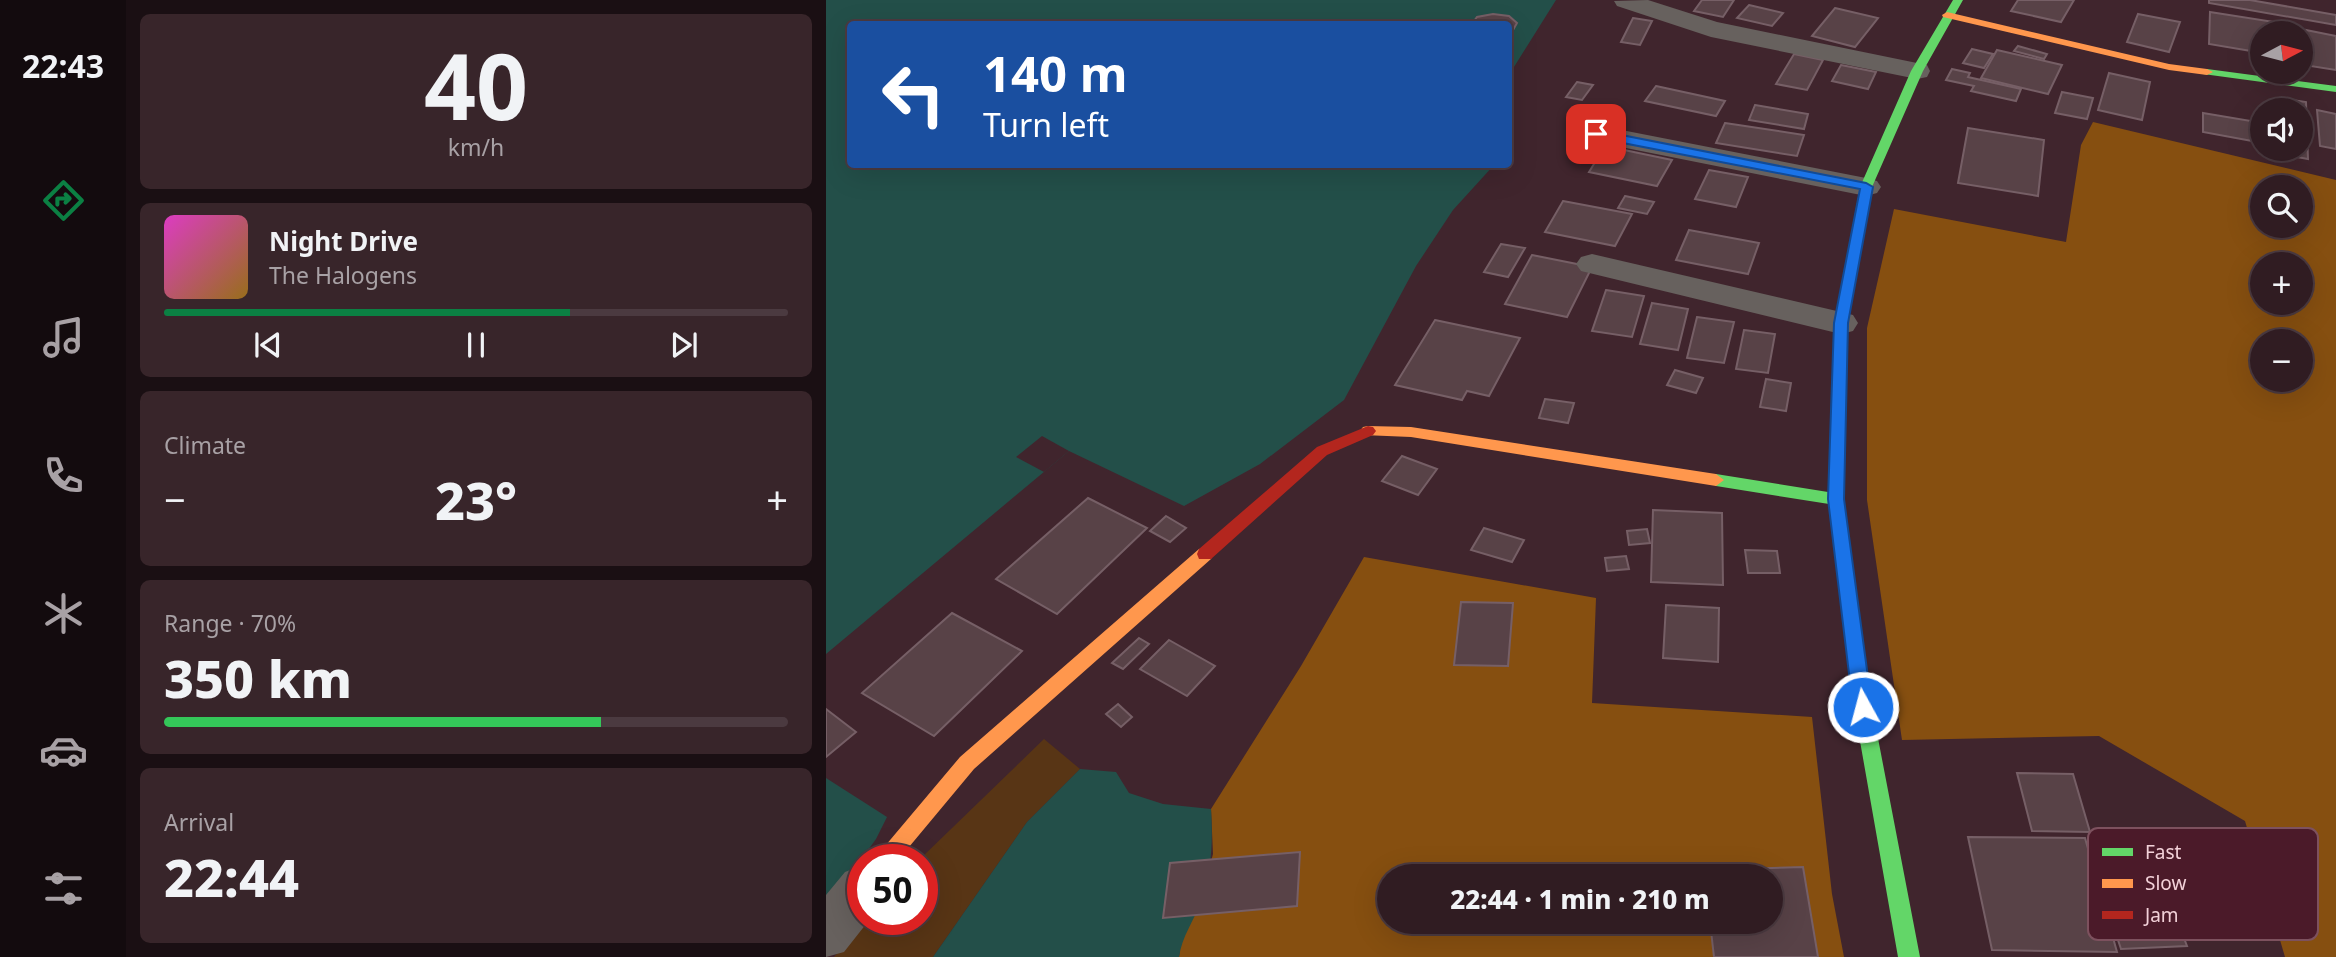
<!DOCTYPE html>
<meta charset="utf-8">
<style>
:root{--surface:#301c22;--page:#38252a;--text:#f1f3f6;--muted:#a8a1a5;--line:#4b3a40;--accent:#0b8043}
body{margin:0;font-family:"Noto Sans",sans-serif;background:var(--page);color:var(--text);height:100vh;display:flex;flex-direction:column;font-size:26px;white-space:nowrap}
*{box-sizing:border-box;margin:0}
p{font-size:23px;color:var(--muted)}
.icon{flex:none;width:38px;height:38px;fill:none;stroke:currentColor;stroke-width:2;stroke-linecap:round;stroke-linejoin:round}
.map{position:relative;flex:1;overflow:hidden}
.details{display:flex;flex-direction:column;gap:14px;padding:14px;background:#1a0f13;width:700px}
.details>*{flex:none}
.top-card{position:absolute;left:21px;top:21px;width:665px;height:147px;border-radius:7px;box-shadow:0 7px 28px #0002,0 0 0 2px var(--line);background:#1a4fa0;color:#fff;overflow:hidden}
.needle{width:46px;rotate:83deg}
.tools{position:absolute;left:1424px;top:21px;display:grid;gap:14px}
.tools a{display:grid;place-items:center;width:63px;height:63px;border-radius:50%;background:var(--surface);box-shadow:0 7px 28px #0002,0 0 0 2px var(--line);font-size:35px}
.speed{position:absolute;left:21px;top:844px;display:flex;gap:14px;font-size:35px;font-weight:700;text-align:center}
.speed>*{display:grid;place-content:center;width:91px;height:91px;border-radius:50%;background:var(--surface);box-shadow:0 7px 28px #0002,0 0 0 2px var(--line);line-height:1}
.speed .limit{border:10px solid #d22;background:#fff;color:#111}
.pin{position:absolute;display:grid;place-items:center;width:60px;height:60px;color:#fff;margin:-30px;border-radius:14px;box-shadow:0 4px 10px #0006}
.me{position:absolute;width:77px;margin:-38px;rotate:353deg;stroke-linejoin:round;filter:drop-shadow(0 0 5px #0008)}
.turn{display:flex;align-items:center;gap:24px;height:147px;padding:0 21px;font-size:32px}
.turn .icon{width:91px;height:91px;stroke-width:2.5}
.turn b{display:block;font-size:49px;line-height:60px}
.big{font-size:52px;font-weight:800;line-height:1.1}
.details .tile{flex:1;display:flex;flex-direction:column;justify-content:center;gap:10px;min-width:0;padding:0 24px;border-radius:10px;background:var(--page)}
.details .dial{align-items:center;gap:0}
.dial b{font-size:91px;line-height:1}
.song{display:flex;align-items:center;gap:21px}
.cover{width:84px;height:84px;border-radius:10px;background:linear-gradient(135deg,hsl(310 70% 55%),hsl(40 70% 35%))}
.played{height:7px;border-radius:4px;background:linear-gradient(90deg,var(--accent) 65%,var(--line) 65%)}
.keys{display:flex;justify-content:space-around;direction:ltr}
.heat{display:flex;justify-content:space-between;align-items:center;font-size:38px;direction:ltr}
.charge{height:10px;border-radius:5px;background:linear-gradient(90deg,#34c759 70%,var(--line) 0)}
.trip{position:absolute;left:551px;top:864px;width:406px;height:70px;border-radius:35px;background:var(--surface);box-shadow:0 7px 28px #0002,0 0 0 2px var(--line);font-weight:800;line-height:70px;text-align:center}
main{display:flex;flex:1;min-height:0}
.tab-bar{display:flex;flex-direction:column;width:126px;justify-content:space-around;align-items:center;background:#130b0e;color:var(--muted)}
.tab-bar .icon{width:49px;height:49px}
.tab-bar .active{color:var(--accent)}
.tab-bar b{font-size:32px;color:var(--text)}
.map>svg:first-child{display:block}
.green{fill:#583515}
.forest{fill:#864f10;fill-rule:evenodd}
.water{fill:#234f49}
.pier{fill:#40252d}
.building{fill:#584247;stroke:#765f66;stroke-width:2}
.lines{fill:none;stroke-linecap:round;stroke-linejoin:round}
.street{fill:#67615e;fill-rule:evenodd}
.fast{fill:#63d668;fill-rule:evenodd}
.slow{fill:#ff974d;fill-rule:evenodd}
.jam{fill:#b3261e;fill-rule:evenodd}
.route{fill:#1a73e8;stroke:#114b97;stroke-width:2}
.key{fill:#4b1a29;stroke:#7d515e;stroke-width:2}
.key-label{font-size:19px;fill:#f2d1d8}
</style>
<main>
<nav class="tab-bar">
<b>22:43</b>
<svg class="icon active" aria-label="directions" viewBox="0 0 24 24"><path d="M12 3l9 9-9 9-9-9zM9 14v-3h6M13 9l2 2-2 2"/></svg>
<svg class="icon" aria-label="music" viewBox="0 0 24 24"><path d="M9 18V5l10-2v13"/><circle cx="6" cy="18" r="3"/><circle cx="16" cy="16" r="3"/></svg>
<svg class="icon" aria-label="phone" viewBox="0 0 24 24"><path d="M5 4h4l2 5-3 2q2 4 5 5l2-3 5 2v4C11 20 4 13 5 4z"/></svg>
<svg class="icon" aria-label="climate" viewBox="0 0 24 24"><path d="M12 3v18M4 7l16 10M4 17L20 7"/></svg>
<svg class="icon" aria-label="car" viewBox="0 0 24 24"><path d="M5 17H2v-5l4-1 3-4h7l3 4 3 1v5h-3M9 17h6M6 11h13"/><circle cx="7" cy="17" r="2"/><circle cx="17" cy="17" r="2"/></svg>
<svg class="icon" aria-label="filters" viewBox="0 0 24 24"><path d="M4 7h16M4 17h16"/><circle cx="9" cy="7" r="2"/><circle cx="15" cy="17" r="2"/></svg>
</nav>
<section class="details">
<div class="tile dial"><b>40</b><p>km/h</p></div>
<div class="tile">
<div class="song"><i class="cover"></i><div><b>Night Drive</b><p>The Halogens</p></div></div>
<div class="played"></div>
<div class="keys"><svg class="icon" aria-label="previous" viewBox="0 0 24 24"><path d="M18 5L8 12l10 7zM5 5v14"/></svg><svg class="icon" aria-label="pause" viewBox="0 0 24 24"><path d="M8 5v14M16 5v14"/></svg><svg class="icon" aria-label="next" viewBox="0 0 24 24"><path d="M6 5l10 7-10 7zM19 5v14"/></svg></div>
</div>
<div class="tile"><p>Climate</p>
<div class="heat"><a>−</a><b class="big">23°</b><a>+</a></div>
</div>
<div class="tile"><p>Range · 70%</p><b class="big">350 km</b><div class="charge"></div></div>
<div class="tile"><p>Arrival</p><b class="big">22:44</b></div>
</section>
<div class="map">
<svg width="1510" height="957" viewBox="0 0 1510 957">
<rect width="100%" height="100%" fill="#40252d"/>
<!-- green -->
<polygon class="green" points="218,739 254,769 201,822 107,957 8,957 42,919 96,919 94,859"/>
<!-- forest -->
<g class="forest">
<path d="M1267,122L1510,180V957H1459L1419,821L1273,736L1076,740L1041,500V328L1068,209L1240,242L1255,145ZM1437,187H1475V226H1437ZM1437,264H1475V303H1437ZM1437,341H1475V380H1437Z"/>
<path d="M538,557L770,598L766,703L986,717L1006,894L1018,957H353L355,942L374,903L387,854L385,809L475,666ZM564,877H945V922H564Z"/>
</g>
<!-- water -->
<g class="water">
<polygon points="0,0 730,0 683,75 682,24 24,24 24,164 668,165 627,210 590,266 518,400 434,464 358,506 243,451 0,654"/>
<path d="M254,769L290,772L303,793L337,804L385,809C387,844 386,867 375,901C368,921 356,936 353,957H107L201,822Z"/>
<polygon points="0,778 61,817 50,839 0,908"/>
</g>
<!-- pier -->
<polygon class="pier" points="216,436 243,451 218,472 190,457"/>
<!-- building -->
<g class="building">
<polygon points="876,0 908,0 897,17 868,11"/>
<polygon points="1192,0 1248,0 1235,22 1185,11"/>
<polygon points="1383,0 1424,0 1510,15 1510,25 1383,3"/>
<polygon points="923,5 957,13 946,26 911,18"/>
<polygon points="1009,8 1052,18 1029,47 986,36"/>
<polygon points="1384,12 1461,24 1461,33 1437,33 1437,53 1383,44"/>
<polygon points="667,14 683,16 691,23 682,39 682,24 646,24 651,17"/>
<polygon points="1312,14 1354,22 1343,52 1301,42"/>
<polygon points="807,18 826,21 814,45 795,42"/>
<polygon points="1480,30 1510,36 1510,70 1478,65"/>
<polygon points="1192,46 1221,54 1218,59 1188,51"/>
<polygon points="1146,49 1167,54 1158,68 1137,63"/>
<polygon points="1171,50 1236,65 1222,94 1155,78"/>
<polygon points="968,54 997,60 981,90 950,84"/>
<polygon points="1015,65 1050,72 1042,89 1006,81"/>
<polygon points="1126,69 1144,73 1142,77 1195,89 1190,101 1145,91 1148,86 1120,80"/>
<polygon points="1283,73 1324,82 1316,120 1272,110"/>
<polygon points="751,82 767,85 756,100 740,97"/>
<polygon points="830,86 899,101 890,116 819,101"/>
<polygon points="1236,92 1267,98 1261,119 1229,113"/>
<polygon points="1454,98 1480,102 1482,159 1455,154 1455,149 1475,149 1475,110 1454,110"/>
<polygon points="929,105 982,114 978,129 923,120"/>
<polygon points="1491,110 1510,114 1510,149 1494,146"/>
<polygon points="1377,113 1437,123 1437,143 1377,132"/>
<polygon points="899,123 978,135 971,156 890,143"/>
<polygon points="1142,128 1218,140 1212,196 1132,183"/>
<polygon points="779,146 846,160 831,186 763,172"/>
<polygon points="883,170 922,177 910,207 869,199"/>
<polygon points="799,196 828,202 821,214 792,208"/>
<polygon points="737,201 806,214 789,246 719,232"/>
<polygon points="863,230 933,243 922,274 850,260"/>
<polygon points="675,244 699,248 682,277 658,272"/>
<polygon points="706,255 766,267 741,317 679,304"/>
<polygon points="780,290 818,296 806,337 766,331"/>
<polygon points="826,303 862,309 852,350 814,344"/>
<polygon points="871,317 908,322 898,363 861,358"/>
<polygon points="609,320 694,338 663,396 641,391 636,400 569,385"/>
<polygon points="918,330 949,334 942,373 910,369"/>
<polygon points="849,370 877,378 870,393 841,385"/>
<polygon points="940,379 965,383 960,411 934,407"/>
<polygon points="719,399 748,403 742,423 713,418"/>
<polygon points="576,456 611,469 592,495 556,481"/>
<polygon points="262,498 321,528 231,614 170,579"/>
<polygon points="827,510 896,513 897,585 825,582"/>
<polygon points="340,516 360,528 344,542 324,531"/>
<polygon points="658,528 698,540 686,562 645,550"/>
<polygon points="821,529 824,543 803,545 801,531"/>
<polygon points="919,550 951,551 954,573 922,573"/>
<polygon points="800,556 803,569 781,571 779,558"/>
<polygon points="635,602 687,603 682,666 628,665"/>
<polygon points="840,605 893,608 892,662 837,658"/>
<polygon points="126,613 196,651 108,736 36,693"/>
<polygon points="313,638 323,644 297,669 286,663"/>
<polygon points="343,640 389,666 361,696 314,669"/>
<polygon points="292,704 306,717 295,727 280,714"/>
<polygon points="0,709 30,732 0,757"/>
<polygon points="1191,773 1247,774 1264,832 1206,831"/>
<polygon points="1142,837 1259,838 1291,952 1166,950"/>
<polygon points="474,852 471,906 337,918 344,863"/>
<polygon points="977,867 992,957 888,957 884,922 945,922 945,877 879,877 878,870"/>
<polygon points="1337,883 1361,946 1295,949 1276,892 1306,890 1304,885"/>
</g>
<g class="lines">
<!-- street -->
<g class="street">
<polygon points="822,0 891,22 1091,63 1101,65 1104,71 1101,77 1091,79 885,37 791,6 788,1"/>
<polygon points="770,125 1040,178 1051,181 1055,187 1051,193 1040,196 760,140 756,134 760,128"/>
<polygon points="766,254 1015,312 1027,315 1032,323 1027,331 1015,334 755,271 750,264 755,257"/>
<polygon points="37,865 37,919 44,919 18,952 0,957 0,895 19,872"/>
</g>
<!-- fast -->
<g class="fast">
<polygon points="1127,0 1137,0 1097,71 1046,187 1022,323 1018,499 1046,707 1094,957 1072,957 1028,707 1003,504 890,486 882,480 890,474 1002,492 1008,323 1034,187 1085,71"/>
<polygon points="1381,69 1510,86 1510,92 1377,74 1377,70"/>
</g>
<!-- slow -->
<g class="slow">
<polygon points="1121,12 1343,64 1381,69 1387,72 1381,75 1343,70 1117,17 1116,15"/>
<polygon points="542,426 585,427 890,474 898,480 890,486 585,437 537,435 534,431 537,427"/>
<polygon points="379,548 385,549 387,554 385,559 148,769 73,859 51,859 54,852 134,757 373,549"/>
</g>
<!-- jam -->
<polygon class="jam" points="542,426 547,427 550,431 547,435 501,455 385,559 373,559 371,554 373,549 491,447"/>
</g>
<!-- route -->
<polygon class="route" points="770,130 1040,183 1047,187 1022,323 1018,499 1046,707 1043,712 1037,715 1030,712 1027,707 1002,499 1008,323 1034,189 766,137 764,134"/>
<!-- legend -->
<rect x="1262" y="828" width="230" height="112" rx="10" class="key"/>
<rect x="1276" y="848" width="31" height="8" fill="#63d668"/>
<rect x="1276" y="879" width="31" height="9" fill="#ff974d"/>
<rect x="1276" y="911" width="31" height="8" fill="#b3261e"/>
<g class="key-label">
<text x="1319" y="859">Fast</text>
<text x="1319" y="890">Slow</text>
<text x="1319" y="922">Jam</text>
</g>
</svg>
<div class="tools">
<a><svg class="needle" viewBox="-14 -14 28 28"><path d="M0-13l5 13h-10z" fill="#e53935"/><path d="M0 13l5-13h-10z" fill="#a8a1a5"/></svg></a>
<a><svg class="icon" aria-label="sound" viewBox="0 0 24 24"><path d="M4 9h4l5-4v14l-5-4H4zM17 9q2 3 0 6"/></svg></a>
<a><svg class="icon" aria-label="search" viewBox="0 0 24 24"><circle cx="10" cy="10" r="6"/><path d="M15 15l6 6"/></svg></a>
<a>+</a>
<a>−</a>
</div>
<div class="speed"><div class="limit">50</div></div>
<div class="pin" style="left:770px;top:134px;background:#d93025"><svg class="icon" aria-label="arrive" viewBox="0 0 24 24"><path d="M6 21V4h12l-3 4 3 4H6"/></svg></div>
<svg class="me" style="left:1037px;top:707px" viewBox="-20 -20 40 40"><circle r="17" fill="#1a73e8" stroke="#fff" stroke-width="3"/><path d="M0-11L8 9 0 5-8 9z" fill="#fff"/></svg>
<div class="trip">22:44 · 1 min · 210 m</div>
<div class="top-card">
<div class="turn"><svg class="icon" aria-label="left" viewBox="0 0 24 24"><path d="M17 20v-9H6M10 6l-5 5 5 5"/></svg><div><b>140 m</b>Turn left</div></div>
</div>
</div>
</main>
